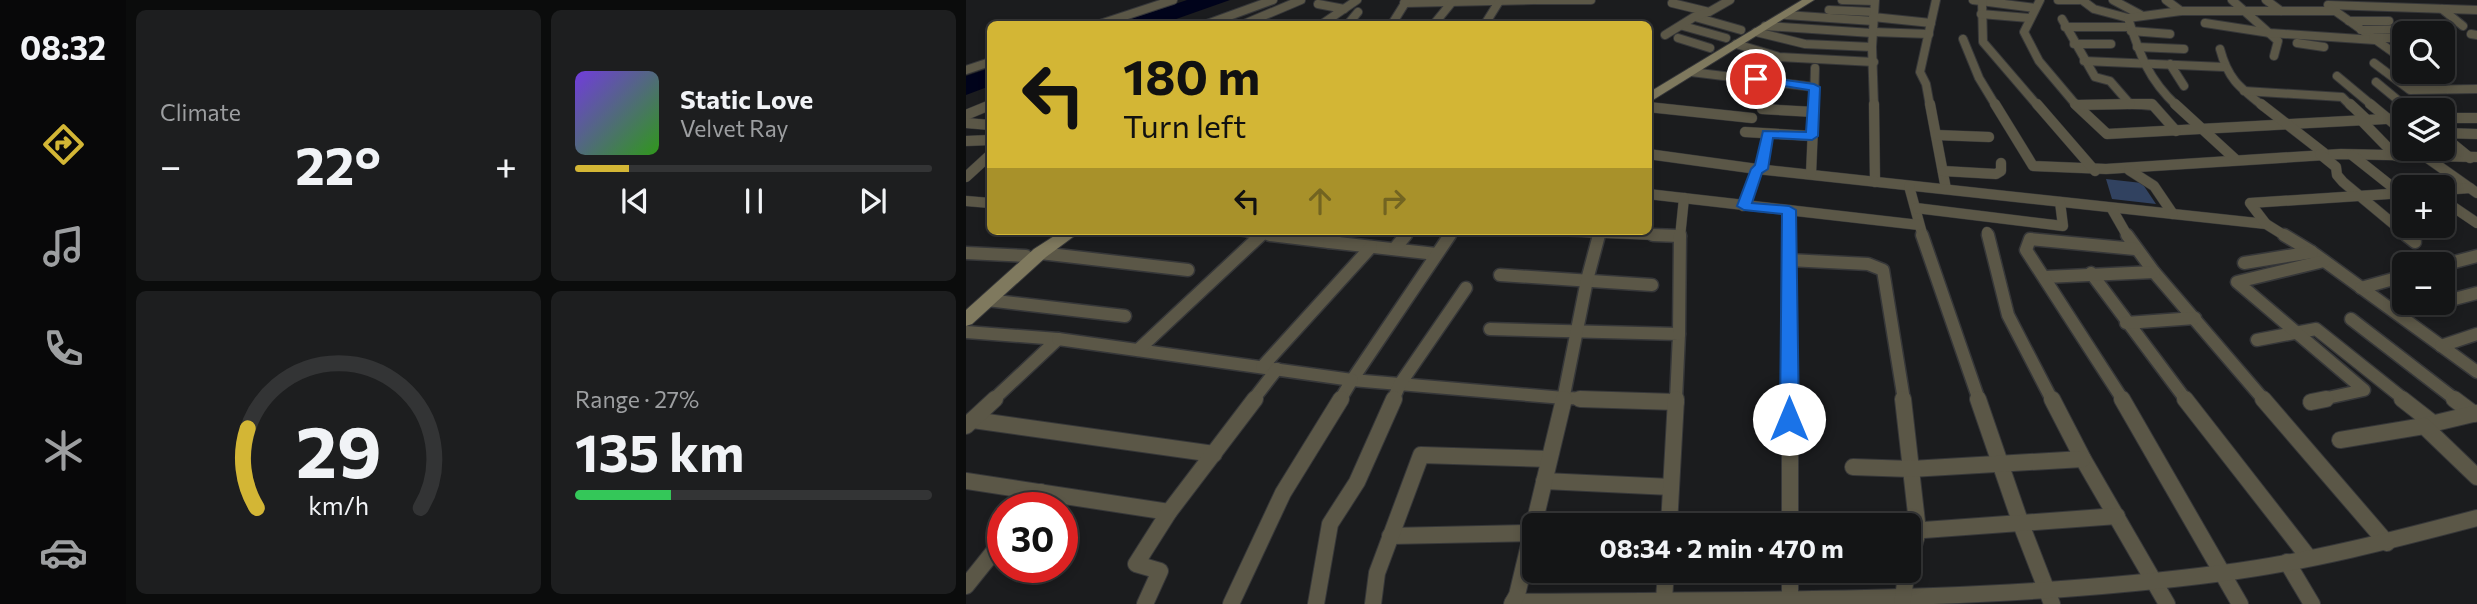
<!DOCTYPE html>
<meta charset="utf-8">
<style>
:root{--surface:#141516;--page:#1d1e1f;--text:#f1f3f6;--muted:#9d9fa1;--line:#333435;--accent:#d3b635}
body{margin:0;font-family:Commissioner,sans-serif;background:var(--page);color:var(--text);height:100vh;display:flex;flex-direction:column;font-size:26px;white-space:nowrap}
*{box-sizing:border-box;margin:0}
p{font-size:23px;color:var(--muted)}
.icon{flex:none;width:38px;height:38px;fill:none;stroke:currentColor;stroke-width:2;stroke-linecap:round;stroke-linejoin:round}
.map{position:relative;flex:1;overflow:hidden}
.drawer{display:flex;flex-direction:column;gap:10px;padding:10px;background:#0b0c0c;width:840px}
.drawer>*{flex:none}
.guide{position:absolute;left:21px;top:21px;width:665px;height:214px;border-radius:10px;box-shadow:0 4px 10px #0003,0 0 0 2px var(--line);background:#d3b635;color:#111;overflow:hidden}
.tools{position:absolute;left:1426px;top:21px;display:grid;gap:14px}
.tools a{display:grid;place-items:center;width:63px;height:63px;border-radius:10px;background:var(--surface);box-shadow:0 4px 10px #0003,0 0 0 2px var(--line);font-size:35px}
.speed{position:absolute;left:21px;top:492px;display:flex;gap:14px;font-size:35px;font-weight:700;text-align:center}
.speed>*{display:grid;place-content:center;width:91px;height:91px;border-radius:50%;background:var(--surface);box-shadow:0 4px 10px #0003,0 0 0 2px var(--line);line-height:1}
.speed .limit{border:10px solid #d22;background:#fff;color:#111}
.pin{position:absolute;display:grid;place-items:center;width:60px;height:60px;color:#fff;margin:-30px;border:4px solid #fff;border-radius:50%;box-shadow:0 2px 7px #0007}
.me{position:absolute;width:77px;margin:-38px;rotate:0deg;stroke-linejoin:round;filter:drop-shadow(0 0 5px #0008)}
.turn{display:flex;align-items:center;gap:24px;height:147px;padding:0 21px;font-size:32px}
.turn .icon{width:91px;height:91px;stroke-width:2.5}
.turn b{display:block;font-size:49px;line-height:60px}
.lanes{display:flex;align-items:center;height:66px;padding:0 21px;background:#0003;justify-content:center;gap:35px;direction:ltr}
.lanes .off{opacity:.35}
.big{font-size:52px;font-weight:700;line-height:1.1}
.drawer .card{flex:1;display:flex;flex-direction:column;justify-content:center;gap:10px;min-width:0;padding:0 24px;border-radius:10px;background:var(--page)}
.drawer .dial{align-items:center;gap:0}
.dial svg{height:182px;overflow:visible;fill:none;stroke:var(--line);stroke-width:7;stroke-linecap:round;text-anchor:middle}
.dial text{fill:var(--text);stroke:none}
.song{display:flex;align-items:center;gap:21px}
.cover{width:84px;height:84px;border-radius:10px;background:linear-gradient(135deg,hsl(260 70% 55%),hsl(110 70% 35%))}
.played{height:7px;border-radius:4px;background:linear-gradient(90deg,var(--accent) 15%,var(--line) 15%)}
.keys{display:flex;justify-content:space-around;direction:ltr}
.heat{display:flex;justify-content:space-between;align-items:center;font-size:38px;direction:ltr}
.charge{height:10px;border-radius:5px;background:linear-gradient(90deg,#34c759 27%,var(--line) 0)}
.drawer .tiles{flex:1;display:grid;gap:10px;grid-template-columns:repeat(2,1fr)}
.trip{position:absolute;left:556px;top:513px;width:399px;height:70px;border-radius:10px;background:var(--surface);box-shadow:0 4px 10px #0003,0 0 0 2px var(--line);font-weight:700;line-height:70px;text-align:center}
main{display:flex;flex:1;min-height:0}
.dock{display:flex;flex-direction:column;width:126px;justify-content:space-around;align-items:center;background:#080809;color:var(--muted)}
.dock .icon{width:49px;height:49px}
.dock .current{color:var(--accent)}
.dock b{font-size:32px;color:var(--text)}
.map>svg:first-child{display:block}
.green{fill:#314260}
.water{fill:#00031b}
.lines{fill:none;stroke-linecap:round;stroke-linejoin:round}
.street-far3-casing{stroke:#363739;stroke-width:10}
.street-far2-casing{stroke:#363739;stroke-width:11}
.street-far1-casing{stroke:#363739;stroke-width:15}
.street-casing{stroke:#363739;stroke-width:18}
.secondary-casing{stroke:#363739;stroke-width:2}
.street-far3{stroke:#5b5747;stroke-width:8}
.street-far2{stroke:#5b5747;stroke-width:10}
.street-far1{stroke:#5b5747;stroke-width:12}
.street{stroke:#5b5747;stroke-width:16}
.secondary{fill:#7f795e;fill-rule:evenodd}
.route{fill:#1a73e8;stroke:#114b97;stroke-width:2}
</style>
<main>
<nav class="dock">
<b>08:32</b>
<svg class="icon current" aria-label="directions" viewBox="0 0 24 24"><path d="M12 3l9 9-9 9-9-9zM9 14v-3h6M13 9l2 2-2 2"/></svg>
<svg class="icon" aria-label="music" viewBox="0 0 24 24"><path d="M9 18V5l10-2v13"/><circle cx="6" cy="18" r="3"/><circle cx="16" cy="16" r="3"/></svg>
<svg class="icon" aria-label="phone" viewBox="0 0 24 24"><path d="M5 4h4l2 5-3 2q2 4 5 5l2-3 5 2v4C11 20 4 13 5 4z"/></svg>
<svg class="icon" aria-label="climate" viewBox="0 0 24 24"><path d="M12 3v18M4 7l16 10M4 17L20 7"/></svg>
<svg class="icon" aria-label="car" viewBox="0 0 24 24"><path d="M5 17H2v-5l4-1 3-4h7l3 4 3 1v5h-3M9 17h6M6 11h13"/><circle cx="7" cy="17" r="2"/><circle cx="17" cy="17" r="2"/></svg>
</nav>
<section class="drawer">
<div class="tiles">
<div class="card"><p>Climate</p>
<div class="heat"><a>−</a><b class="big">22°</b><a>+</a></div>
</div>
<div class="card">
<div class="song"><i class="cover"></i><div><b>Static Love</b><p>Velvet Ray</p></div></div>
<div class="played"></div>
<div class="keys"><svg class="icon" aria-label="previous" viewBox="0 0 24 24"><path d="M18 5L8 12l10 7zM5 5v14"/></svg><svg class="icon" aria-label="pause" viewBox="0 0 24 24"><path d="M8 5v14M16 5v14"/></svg><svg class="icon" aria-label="next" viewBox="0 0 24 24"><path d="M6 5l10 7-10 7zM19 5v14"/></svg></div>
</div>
<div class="card dial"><svg viewBox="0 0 100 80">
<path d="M14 69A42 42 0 1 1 86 69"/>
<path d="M14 69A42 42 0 0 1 10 34" stroke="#d3b635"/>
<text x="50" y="56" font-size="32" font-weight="700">29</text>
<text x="50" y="72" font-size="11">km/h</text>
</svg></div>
<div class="card"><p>Range · 27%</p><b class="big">135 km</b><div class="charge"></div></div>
</div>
</section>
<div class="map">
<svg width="1511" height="604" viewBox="0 0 1511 604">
<rect width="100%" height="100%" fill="#1b1c1e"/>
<!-- green -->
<polygon class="green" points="1140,179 1176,183 1190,204 1146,199"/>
<!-- water -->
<g class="water">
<polygon points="221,0 264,0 196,24 150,24"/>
<polygon points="24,68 24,86 0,95 0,76"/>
</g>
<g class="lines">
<!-- street-far3 casing -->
<g class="street-far3-casing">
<g id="street-far3">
<polyline points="567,0 625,0"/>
<polyline points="876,0 908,1"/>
<polyline points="1007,0 1069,8"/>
<polyline points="1016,0 1017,42 1072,106"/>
<polyline points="1074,0 1058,32 1073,61 1111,106"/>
<polyline points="1092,0 1116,0"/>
<polyline points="1116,0 1128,9 1162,18"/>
<polyline points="1147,0 1175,15"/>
<polyline points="1200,0 1215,11"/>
<polyline points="1266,0 1312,41 1308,56"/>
<polyline points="1300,0 1315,11"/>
<polyline points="438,3 567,0"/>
<polyline points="706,3 743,12 764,0"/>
<polyline points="352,4 378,9"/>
<polyline points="1362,5 1511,10"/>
<polyline points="1365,8 1438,60"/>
<polyline points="1476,9 1497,26"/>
<polyline points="863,10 908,12"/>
<polyline points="1015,14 1063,18"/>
<polyline points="820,15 907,21"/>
<polyline points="729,17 775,30"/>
<polyline points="907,17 965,23"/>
<polyline points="1096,19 1129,77 1144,81 1164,104 1187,106"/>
<polyline points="1383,21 1423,21"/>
<polyline points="1239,23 1304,33 1409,40"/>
<polyline points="134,24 207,0"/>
<polyline points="241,24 307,0"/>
<polyline points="278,24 335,0"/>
<polyline points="356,24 391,0"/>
<polyline points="382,24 392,12"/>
<polyline points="426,24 441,0"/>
<polyline points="468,24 486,2"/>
<polyline points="519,24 534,0"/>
<polyline points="717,26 760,38"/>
<polyline points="799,26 906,33"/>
<polyline points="1099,27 1164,27"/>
<polyline points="1395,30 1459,29"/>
<polyline points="1165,31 1204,34"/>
<polyline points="790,32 839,44 906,47"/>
<polyline points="907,32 963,34"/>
<polyline points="1505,34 1511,35"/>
<polyline points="699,35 728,17 742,12"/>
<polyline points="712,38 744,48"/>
<polyline points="1407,38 1438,38"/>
<polyline points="997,39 1013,78 1030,106"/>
<polyline points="1331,43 1358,47"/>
<polyline points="770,44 813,57 908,62"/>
<polyline points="1108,44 1145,44"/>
<polyline points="1171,47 1218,49"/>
<path d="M1254,49C1262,79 1273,87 1297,106"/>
<polyline points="1477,53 1481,53"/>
<polyline points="1118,61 1258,67"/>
<polyline points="1408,63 1444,90 1511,89"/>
<polyline points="1204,64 1218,86"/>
<polyline points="0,70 24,62"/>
<polyline points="725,72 848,87"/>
<polyline points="1455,72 1481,89"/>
<polyline points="1371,76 1407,106"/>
<polyline points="1410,82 1439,106"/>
<polyline points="1278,91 1376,97 1385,106"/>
<polyline points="1436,103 1484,103"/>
<polyline points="1111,105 1164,104"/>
<polyline points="848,106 849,68"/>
<polyline points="908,106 906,47 909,0"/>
<polyline points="964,106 960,84 954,72 970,0"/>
<path d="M1211,106C1182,79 1174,55 1162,18L1215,11H1370"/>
</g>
</g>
<!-- street-far2 casing -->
<g class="street-far2-casing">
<g id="street-far2">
<polyline points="908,104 909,182"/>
<polyline points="964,104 980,189"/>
<polyline points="1029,104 1067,166 1140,169 1375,154 1511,157"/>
<polyline points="1071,104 1129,171"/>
<polyline points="1109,104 1141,134 1438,118"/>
<polyline points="1164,104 1186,104 1210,131"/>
<polyline points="1209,104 1269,159"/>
<polyline points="1295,104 1358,153"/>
<polyline points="1384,104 1400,119"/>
<polyline points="1404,104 1438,132"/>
<polyline points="1437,104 1442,108"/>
<polyline points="1111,105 1164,104"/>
<polyline points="682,107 786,118"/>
<polyline points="796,109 848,112"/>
<polyline points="0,115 24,105"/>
<polyline points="1393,118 1430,156"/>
<polyline points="1477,118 1511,118"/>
<polyline points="0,123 24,125"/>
<polyline points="779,132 846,136"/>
<polyline points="1477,133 1511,134"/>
<polyline points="970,135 1023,137"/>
<polyline points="1477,136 1504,158"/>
<polyline points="0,141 24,140"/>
<polyline points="682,154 791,169 1300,224 1321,237"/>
<polyline points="1354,154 1370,167 1371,175 1377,182 1443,237"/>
<polyline points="1386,155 1434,193"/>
<polyline points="1460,157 1511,193"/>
<polyline points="795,169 801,134"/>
<polyline points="1163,170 1188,186 1207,214"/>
<polyline points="977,171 1030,174 1035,171 1035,163"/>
<polyline points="845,174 848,104"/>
<polyline points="0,177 24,155"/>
<polyline points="943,186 957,237"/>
<polyline points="1477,190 1504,188"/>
<polyline points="682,194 953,225"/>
<polyline points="1477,200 1511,223"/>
<polyline points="0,201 24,203"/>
<polyline points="777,206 791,169"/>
<polyline points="950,208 1097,226 1094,202"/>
<polyline points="1146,209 1162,237"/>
<polyline points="823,210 823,237"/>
<polyline points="1300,224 1284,203 1438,193"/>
<polyline points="271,231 318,237"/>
<polyline points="590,231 714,236"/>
<polyline points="1021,232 1022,237"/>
<polyline points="293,237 299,231"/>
<polyline points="368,237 373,231"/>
<polyline points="438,237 443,231"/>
<polyline points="483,237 487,231"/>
<polyline points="632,237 634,231"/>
<polyline points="714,237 718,198"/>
</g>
</g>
<!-- street-far1 casing -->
<g class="street-far1-casing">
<g id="street-far1">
<polyline points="304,235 363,242"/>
<polyline points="369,235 363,242 470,254"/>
<polyline points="484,235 386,380 598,398 663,400"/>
<polyline points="687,235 714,236"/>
<polyline points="823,235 824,400"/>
<polyline points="956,235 1013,400"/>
<polyline points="1022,235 1042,315 1086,400"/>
<polyline points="1161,235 1188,272 1298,400"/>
<polyline points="1318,235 1346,252 1511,372"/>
<polyline points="1440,235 1449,242"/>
<polyline points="429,248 440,235"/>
<polyline points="0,253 60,256"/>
<polyline points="74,253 222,270"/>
<polyline points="823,260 902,264 917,270 938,400"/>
<polyline points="1278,263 1346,252"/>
<polyline points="1477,265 1511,256"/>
<polyline points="1125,273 1220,400"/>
<polyline points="534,275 686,285"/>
<polyline points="1079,277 1188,272"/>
<polyline points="1395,288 1438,276"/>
<polyline points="21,300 159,316"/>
<polyline points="1477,302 1511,293"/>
<polyline points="1463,306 1475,303"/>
<polyline points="1385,319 1490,400"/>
<polyline points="1160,323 1229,318"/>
<polyline points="524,329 713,334 710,400"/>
<polyline points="0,332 92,339 27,400"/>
<polyline points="713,334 714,235"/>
<polyline points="92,339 386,380 374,400"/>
<polyline points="1291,340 1350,329 1439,400"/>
<polyline points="1475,346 1511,334"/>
<polyline points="172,350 295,235"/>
<polyline points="296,367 405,247"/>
<polyline points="287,400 311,369"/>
<polyline points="427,400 434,384 500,288"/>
<polyline points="597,400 621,280 633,235"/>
<polyline points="1157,400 1060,250 1064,239 1169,249"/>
<polyline points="1352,400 1398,390 1271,282 1358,261"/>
</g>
</g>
<!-- street casing -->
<g class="street-casing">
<g id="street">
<polyline points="614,399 710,402"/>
<polyline points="824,399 824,525"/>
<polyline points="937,399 952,531 943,563"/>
<polyline points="1012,399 1055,524 1086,604"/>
<polyline points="1086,399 1117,459 1201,604"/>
<polyline points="1156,399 1274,604"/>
<polyline points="1219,399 1343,558"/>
<polyline points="1297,399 1421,543"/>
<polyline points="1436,399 1468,424"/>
<polyline points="1488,399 1508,414"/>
<polyline points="1345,402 1360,399"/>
<polyline points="7,420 248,454"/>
<polyline points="1461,425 1511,413"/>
<polyline points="0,426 29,399"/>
<polyline points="1374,440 1458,426 1511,477"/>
<polyline points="887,467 945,469 1117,459"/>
<polyline points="0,481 203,512"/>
<polyline points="578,481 705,487"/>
<polyline points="63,508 75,492"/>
<polyline points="703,525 710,399"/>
<polyline points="944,531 1151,516"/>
<polyline points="424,536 566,533"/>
<polyline points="1321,562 1346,604"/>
<polyline points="824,570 824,598"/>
<polyline points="0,586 37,540"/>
<polyline points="698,600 700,570"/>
<path d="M547,602C784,599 1022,604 1257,573C1343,562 1427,540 1511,518"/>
<polyline points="179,604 194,571 170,564 203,512 289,399"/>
<polyline points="265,604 317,493 375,399"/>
<polyline points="350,604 364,524 391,482 428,399"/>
<polyline points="407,604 411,573 455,455 583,459"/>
<polyline points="546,604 551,595 598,399"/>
<polyline points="936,604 941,570"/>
</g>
</g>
<!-- secondary casing -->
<g class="secondary-casing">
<g id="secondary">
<polygon points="836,0 848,0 682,103 682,93"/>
<polygon points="96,231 115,231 80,257 6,324 0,326 0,310 68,249"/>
</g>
</g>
<!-- street-far3 -->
<use href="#street-far3" class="street-far3"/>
<!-- street-far2 -->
<use href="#street-far2" class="street-far2"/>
<!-- street-far1 -->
<use href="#street-far1" class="street-far1"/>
<!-- street -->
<use href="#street" class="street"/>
<!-- secondary -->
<use href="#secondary" class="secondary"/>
</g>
<!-- route -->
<polygon class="route" points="790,76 848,84 854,87 852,136 846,140 807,138 802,169 796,173 786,203 823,206 830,210 833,419 830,424 817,424 814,419 816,214 778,210 771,206 785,169 789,165 797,131 840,132 843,90 786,81 785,79"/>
</svg>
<div class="tools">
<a><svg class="icon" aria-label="search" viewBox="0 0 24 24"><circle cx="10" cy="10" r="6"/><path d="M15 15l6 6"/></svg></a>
<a><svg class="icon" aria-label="layers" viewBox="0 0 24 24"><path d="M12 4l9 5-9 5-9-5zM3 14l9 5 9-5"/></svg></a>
<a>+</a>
<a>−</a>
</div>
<div class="speed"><div class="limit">30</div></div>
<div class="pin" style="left:790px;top:79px;background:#d93025"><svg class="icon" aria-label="arrive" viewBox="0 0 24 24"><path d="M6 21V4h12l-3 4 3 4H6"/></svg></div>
<svg class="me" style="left:823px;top:419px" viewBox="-20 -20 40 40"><circle r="19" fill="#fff"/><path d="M0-13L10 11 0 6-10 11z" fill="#1a73e8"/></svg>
<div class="trip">08:34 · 2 min · 470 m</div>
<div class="guide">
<div class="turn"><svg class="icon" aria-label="left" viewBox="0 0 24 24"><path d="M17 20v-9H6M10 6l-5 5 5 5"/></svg><div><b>180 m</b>Turn left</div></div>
<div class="lanes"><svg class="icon" aria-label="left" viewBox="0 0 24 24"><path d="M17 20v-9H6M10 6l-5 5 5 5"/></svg><svg class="icon off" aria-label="ahead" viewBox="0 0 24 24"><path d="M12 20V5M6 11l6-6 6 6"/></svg><svg class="icon off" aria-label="right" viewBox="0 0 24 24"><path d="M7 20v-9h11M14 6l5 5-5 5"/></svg></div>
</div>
</div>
</main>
